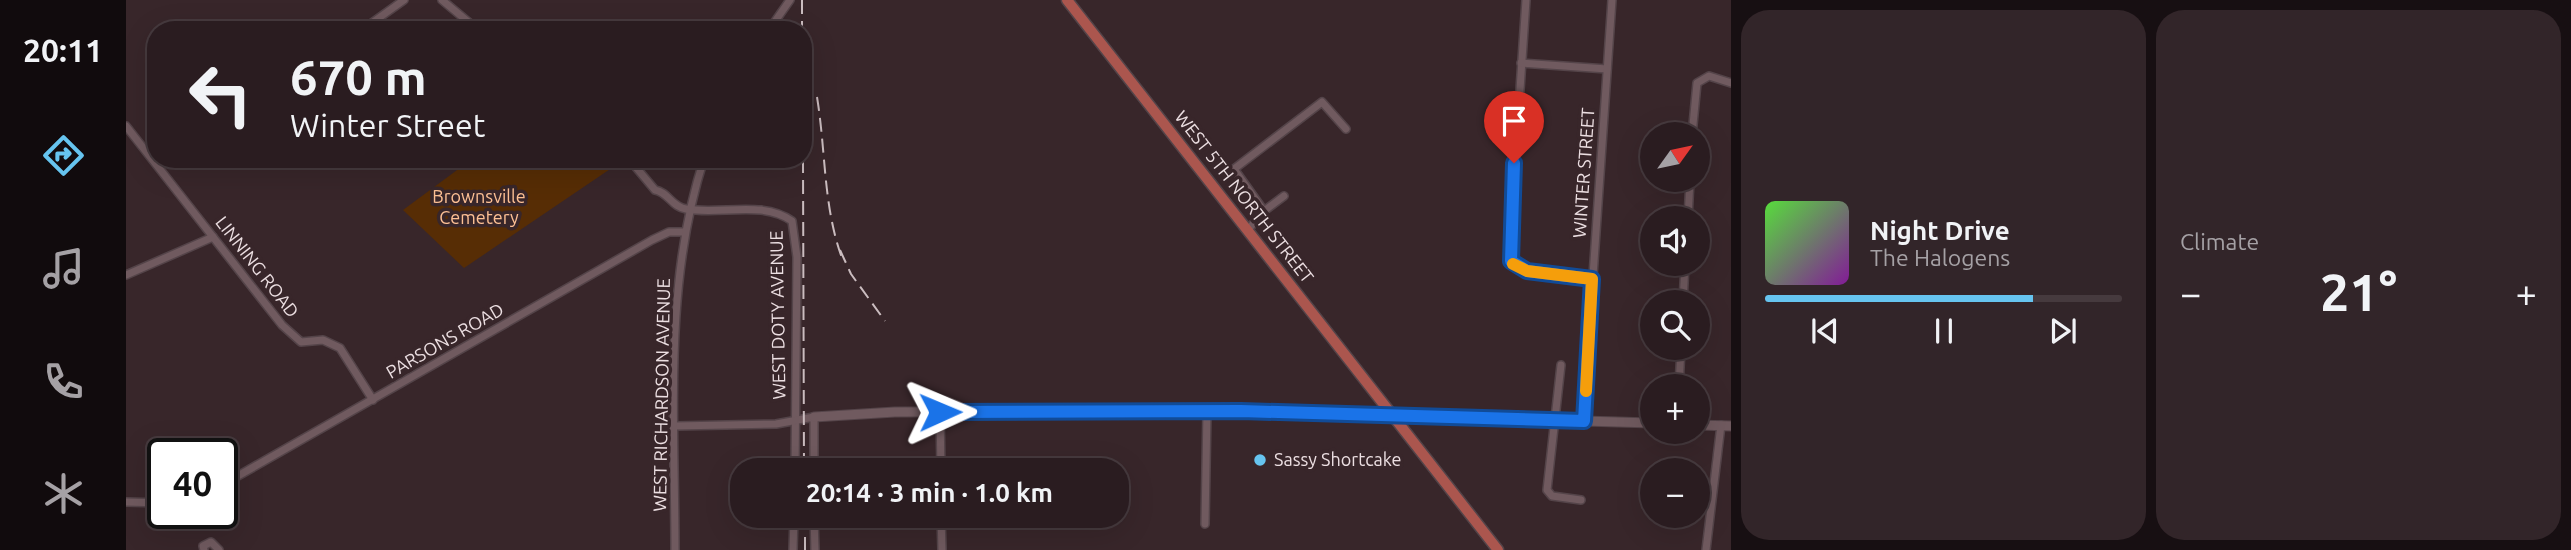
<!DOCTYPE html>
<meta charset="utf-8">
<style>
:root{--surface:#2a1c20;--page:#322529;--text:#f1f3f6;--muted:#a5a1a5;--line:#463a3e;--accent:#66c4ef}
body{margin:0;font-family:Ubuntu,sans-serif;background:var(--page);color:var(--text);height:100vh;display:flex;flex-direction:column;font-size:26px;white-space:nowrap}
*{box-sizing:border-box;margin:0}
p{font-size:23px;color:var(--muted)}
.icon{flex:none;width:38px;height:38px;fill:none;stroke:currentColor;stroke-width:2;stroke-linecap:round;stroke-linejoin:round}
.map{position:relative;flex:1;overflow:hidden}
.panel{display:flex;flex-direction:column;gap:10px;padding:10px;background:#170f12;width:840px}
.panel>*{flex:none}
.top-card{position:absolute;left:21px;top:21px;width:665px;height:147px;border-radius:28px;box-shadow:0 7px 28px #0002,0 0 0 2px var(--line);background:#2a1c20;color:var(--text);overflow:hidden}
.needle{width:46px;rotate:57deg}
.buttons{position:absolute;left:1514px;top:122px;display:grid;gap:14px}
.buttons a{display:grid;place-items:center;width:70px;height:70px;border-radius:50%;background:var(--surface);box-shadow:0 7px 28px #0002,0 0 0 2px var(--line);font-size:35px}
.speed{position:absolute;left:21px;top:438px;display:flex;gap:14px;font-size:35px;font-weight:700;text-align:center}
.speed>*{display:grid;place-content:center;width:91px;height:91px;border-radius:50%;background:var(--surface);box-shadow:0 7px 28px #0002,0 0 0 2px var(--line);line-height:1}
.speed .limit{border:4px solid #111;border-radius:10px;background:#fff;color:#111}
.pin{position:absolute;display:grid;place-items:center;width:60px;height:60px;color:#fff;margin:-72px -30px;border-radius:50% 50% 50% 0;rotate:-45deg;box-shadow:0 0 7px #0007}
.pin .icon{rotate:45deg}
.me{position:absolute;width:77px;margin:-38px;rotate:89deg;stroke-linejoin:round;filter:drop-shadow(0 0 5px #0008)}
.turn{display:flex;align-items:center;gap:24px;height:147px;padding:0 28px;font-size:32px}
.turn .icon{width:91px;height:91px;stroke-width:2.5}
.turn b{display:block;font-size:49px;line-height:60px}
.big{font-size:52px;font-weight:600;line-height:1.1}
.panel .card{flex:1;display:flex;flex-direction:column;justify-content:center;gap:10px;min-width:0;padding:0 24px;border-radius:28px;background:var(--page)}
.song{display:flex;align-items:center;gap:21px}
.cover{width:84px;height:84px;border-radius:10px;background:linear-gradient(135deg,hsl(110 70% 55%),hsl(290 70% 35%))}
.played{height:7px;border-radius:4px;background:linear-gradient(90deg,var(--accent) 75%,var(--line) 75%)}
.keys{display:flex;justify-content:space-around;direction:ltr}
.heat{display:flex;justify-content:space-between;align-items:center;font-size:38px;direction:ltr}
.panel .tiles{flex:1;display:grid;gap:10px;grid-template-columns:repeat(2,1fr)}
.trip{position:absolute;left:604px;top:458px;width:399px;height:70px;border-radius:28px;background:var(--surface);box-shadow:0 7px 28px #0002,0 0 0 2px var(--line);font-weight:600;line-height:70px;text-align:center}
main{display:flex;flex:1;min-height:0}
.tab-bar{display:flex;flex-direction:column;width:126px;justify-content:space-around;align-items:center;background:#110b0d;color:var(--muted)}
.tab-bar .icon{width:49px;height:49px}
.tab-bar .active{color:var(--accent)}
.tab-bar b{font-size:32px;color:var(--text)}
.map>svg:first-child{display:block}
.green{fill:#572d05}
.lines{fill:none;stroke-linecap:round;stroke-linejoin:round}
.minor-casing{stroke:#544449;stroke-width:10}
.tertiary-casing{stroke:#544449;stroke-width:11}
.primary-casing{stroke:#544449;stroke-width:13}
.minor{stroke:#705a5f;stroke-width:7}
.tertiary{stroke:#705a5f;stroke-width:9}
.primary{stroke:#ab564e;stroke-width:10}
.rail{stroke:#cabcbf;stroke-width:2;stroke-dasharray:14 7;stroke-linecap:butt}
.route-casing{stroke:#114b97;stroke-width:18}
.route{stroke:#1a73e8;stroke-width:12}
.slow{stroke:#f59e0b;stroke-width:12}
.poi-dot{fill:#66c4ef;stroke:#38262a;stroke-width:2.5}
.labels{text-anchor:middle;stroke-width:7;stroke-linejoin:round;paint-order:stroke}
.street-label{font-size:18px;fill:#ecdfe2;stroke:#38262a}
.park-label{font-size:18px;fill:#fec195;stroke:#38262a}
.poi-label{font-size:18px;fill:#ecdfe2;stroke:#38262a;text-anchor:start}
</style>
<main>
<nav class="tab-bar">
<b>20:11</b>
<svg class="icon active" aria-label="directions" viewBox="0 0 24 24"><path d="M12 3l9 9-9 9-9-9zM9 14v-3h6M13 9l2 2-2 2"/></svg>
<svg class="icon" aria-label="music" viewBox="0 0 24 24"><path d="M9 18V5l10-2v13"/><circle cx="6" cy="18" r="3"/><circle cx="16" cy="16" r="3"/></svg>
<svg class="icon" aria-label="phone" viewBox="0 0 24 24"><path d="M5 4h4l2 5-3 2q2 4 5 5l2-3 5 2v4C11 20 4 13 5 4z"/></svg>
<svg class="icon" aria-label="climate" viewBox="0 0 24 24"><path d="M12 3v18M4 7l16 10M4 17L20 7"/></svg>
</nav>
<div class="map">
<svg width="1605" height="550" viewBox="0 0 1605 550">
<rect width="100%" height="100%" fill="#38262a"/>
<!-- green -->
<polygon class="green" points="346,159 495,159 496,161 338,268 277,210"/>
<g class="lines">
<!-- minor casing -->
<g class="minor-casing">
<g id="minor">
<polyline points="316,0 352,30"/>
<polyline points="1400,0 1383,254 1394,269 1467,279"/>
<polyline points="236,30 278,0"/>
<polyline points="643,30 664,0"/>
<polyline points="1395,63 1481,69"/>
<polyline points="0,126 156,325 175,342 197,340 214,348 247,400"/>
<polyline points="1566,135 1571,83 1583,76 1605,83"/>
<path d="M503,159L529,190C542,192 546,207 560,209C595,215 637,200 666,221L671,257L669,471"/>
<polyline points="1138,211 1108,169 1196,102 1220,129"/>
<polyline points="1562,219 1564,180"/>
<polyline points="1121,231 1138,211 1158,196"/>
<polyline points="0,275 87,237"/>
<polyline points="1557,303 1559,264"/>
<polyline points="1435,365 1421,490 1426,496 1455,500"/>
<polyline points="1553,387 1555,348"/>
<polyline points="814,412 815,471"/>
<polyline points="1457,421 1486,0"/>
<polyline points="549,426 650,424 688,417 688,471"/>
<polyline points="96,485 526,240 543,232 559,232"/>
<polyline points="0,502 37,503"/>
<polyline points="688,516 689,550"/>
<polyline points="815,516 816,550"/>
<polyline points="1079,524 1081,411"/>
<polyline points="78,550 77,546 85,542 93,550"/>
<path d="M549,550C549,420 537,285 578,159"/>
<polyline points="667,550 668,516"/>
<polyline points="1580,550 1595,425"/>
</g>
</g>
<!-- tertiary casing -->
<g class="tertiary-casing">
<g id="tertiary">
<polyline points="688,417 769,412 1115,411 1526,423"/>
<polyline points="1572,425 1605,426"/>
</g>
</g>
<!-- primary casing -->
<g class="primary-casing">
<polyline id="primary" points="941,0 1372,550"/>
</g>
<!-- minor -->
<use href="#minor" class="minor"/>
<!-- tertiary -->
<use href="#tertiary" class="tertiary"/>
<!-- primary -->
<use href="#primary" class="primary"/>
<!-- rail -->
<g class="rail">
<polyline points="676,0 676,30"/>
<path d="M691,97C700,152 697,206 716,258"/>
<polyline points="677,159 678,471"/>
<polyline points="714,250 725,274 759,321"/>
<polyline points="679,516 679,550"/>
</g>
</g>
<g class="lines">
<!-- route casing -->
<g class="route-casing">
<polyline id="route" points="814,412 1115,411 1458,421 1466,279 1401,271 1385,261 1388,163"/>
</g>
<!-- route -->
<use href="#route" class="route"/>
<!-- slow -->
<polyline class="slow" points="1387,264 1401,271 1466,279 1460,391"/>
</g>
<!-- markers -->
<circle class="poi-dot" cx="1134" cy="460" r="7"/>
<g class="labels">
<!-- street labels -->
<g class="street-label">
<text transform="translate(1458 173) rotate(-86)" y="6">WINTER STREET</text>
<text transform="translate(1118 197) rotate(52)" y="6">WEST 5TH NORTH STREET</text>
<text transform="translate(131 267) rotate(52)" y="6">LINNING ROAD</text>
<text transform="translate(652 315) rotate(-91)" y="6">WEST DOTY AVENUE</text>
<text transform="translate(319 341) rotate(-30)" y="6">PARSONS ROAD</text>
<text transform="translate(536 395) rotate(-89)" y="6">WEST RICHARDSON AVENUE</text>
</g>
<!-- park labels -->
<g class="park-label">
<text x="353" y="203">Brownsville<tspan x="353" dy="21">Cemetery</tspan></text>
</g>
<!-- poi labels -->
<g class="poi-label">
<text x="1148" y="466">Sassy Shortcake</text>
</g>
</g>
</svg>
<div class="buttons">
<a><svg class="needle" viewBox="-14 -14 28 28"><path d="M0-13l5 13h-10z" fill="#e53935"/><path d="M0 13l5-13h-10z" fill="#a5a1a5"/></svg></a>
<a><svg class="icon" aria-label="sound" viewBox="0 0 24 24"><path d="M4 9h4l5-4v14l-5-4H4zM17 9q2 3 0 6"/></svg></a>
<a><svg class="icon" aria-label="search" viewBox="0 0 24 24"><circle cx="10" cy="10" r="6"/><path d="M15 15l6 6"/></svg></a>
<a>+</a>
<a>−</a>
</div>
<div class="speed"><div class="limit">40</div></div>
<div class="pin" style="left:1388px;top:163px;background:#d93025"><svg class="icon" aria-label="arrive" viewBox="0 0 24 24"><path d="M6 21V4h12l-3 4 3 4H6"/></svg></div>
<svg class="me" style="left:814px;top:412px" viewBox="-20 -20 40 40"><path d="M0-17L14 15 0 8-14 15z" fill="#1a73e8" stroke="#fff" stroke-width="4"/></svg>
<div class="trip">20:14 · 3 min · 1.0 km</div>
<div class="top-card">
<div class="turn"><svg class="icon" aria-label="left" viewBox="0 0 24 24"><path d="M17 20v-9H6M10 6l-5 5 5 5"/></svg><div><b>670 m</b>Winter Street</div></div>
</div>
</div>
<section class="panel">
<div class="tiles">
<div class="card">
<div class="song"><i class="cover"></i><div><b>Night Drive</b><p>The Halogens</p></div></div>
<div class="played"></div>
<div class="keys"><svg class="icon" aria-label="previous" viewBox="0 0 24 24"><path d="M18 5L8 12l10 7zM5 5v14"/></svg><svg class="icon" aria-label="pause" viewBox="0 0 24 24"><path d="M8 5v14M16 5v14"/></svg><svg class="icon" aria-label="next" viewBox="0 0 24 24"><path d="M6 5l10 7-10 7zM19 5v14"/></svg></div>
</div>
<div class="card"><p>Climate</p>
<div class="heat"><a>−</a><b class="big">21°</b><a>+</a></div>
</div>
</div>
</section>
</main>
